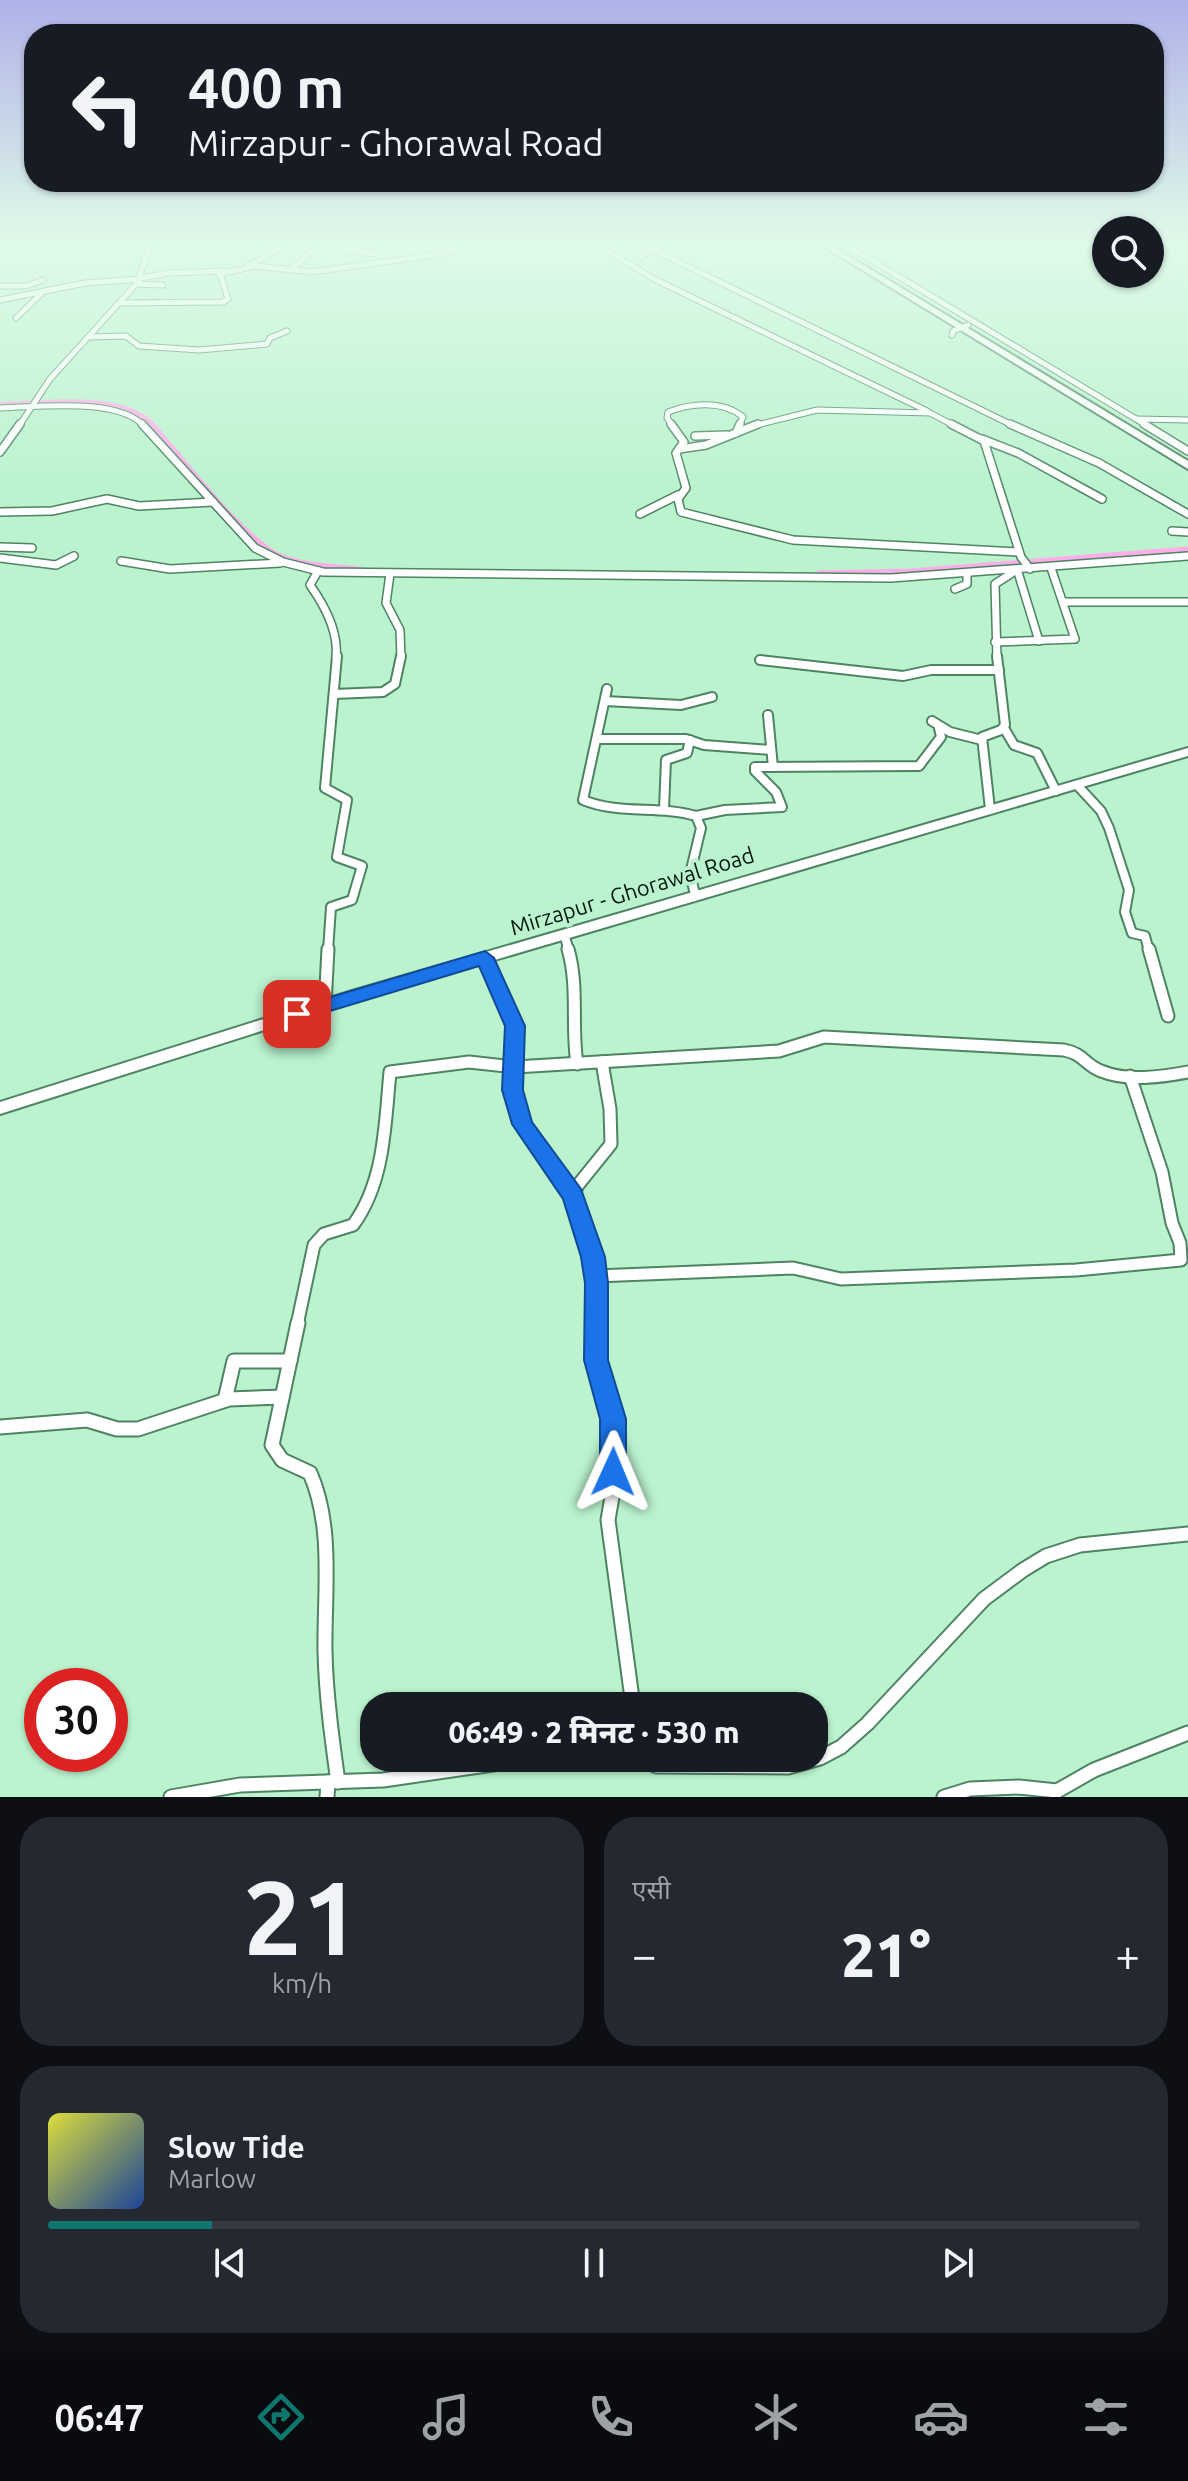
<!DOCTYPE html>
<html lang="hi">
<meta charset="utf-8">
<style>
:root{--surface:#171b24;--page:#242831;--text:#f1f3f6;--muted:#9ea1a6;--line:#363941;--accent:#0f766e}
body{margin:0;font-family:Ubuntu,"Noto Sans Devanagari",sans-serif;background:var(--page);color:var(--text);height:100vh;display:flex;flex-direction:column;font-size:30px;white-space:nowrap}
*{box-sizing:border-box;margin:0}
p{font-size:26px;color:var(--muted)}
.icon{flex:none;width:44px;height:44px;fill:none;stroke:currentColor;stroke-width:2;stroke-linecap:round;stroke-linejoin:round}
.map{position:relative;height:1797px;overflow:hidden}
.panel{display:flex;flex-direction:column;gap:20px;padding:20px;background:#0d0f14;flex:1}
.panel>*{flex:none}
.top-card{position:absolute;left:24px;top:24px;width:1140px;height:168px;border-radius:32px;box-shadow:0 2px 6px #0004;background:#171b24;color:var(--text);overflow:hidden}
.tools{position:absolute;left:1092px;top:216px;display:grid;gap:16px}
.tools a{display:grid;place-items:center;width:72px;height:72px;border-radius:50%;background:var(--surface);box-shadow:0 2px 6px #0004;font-size:40px}
.speed{position:absolute;left:24px;top:1668px;display:flex;gap:16px;font-size:40px;font-weight:700;text-align:center}
.speed>*{display:grid;place-content:center;width:104px;height:104px;border-radius:50%;background:var(--surface);box-shadow:0 2px 6px #0004;line-height:1}
.speed .limit{border:12px solid #d22;background:#fff;color:#111}
.pin{position:absolute;display:grid;place-items:center;width:68px;height:68px;color:#fff;margin:-34px;border-radius:16px;box-shadow:0 4px 12px #0006}
.me{position:absolute;width:88px;margin:-44px;rotate:1deg;stroke-linejoin:round;filter:drop-shadow(0 0 6px #0008)}
.turn{display:flex;align-items:center;gap:28px;height:168px;padding:0 32px;font-size:36px}
.turn .icon{width:104px;height:104px;stroke-width:2.5}
.turn b{display:block;font-size:56px;line-height:68px}
.big{font-size:60px;font-weight:800;line-height:1.1}
.panel .card{flex:1;display:flex;flex-direction:column;justify-content:center;gap:12px;min-width:0;padding:0 28px;border-radius:32px;background:var(--page)}
.panel .dial{align-items:center;gap:0}
.dial b{font-size:104px;line-height:1}
.song{display:flex;align-items:center;gap:24px}
.cover{width:96px;height:96px;border-radius:12px;background:linear-gradient(135deg,hsl(60 70% 55%),hsl(220 70% 35%))}
.played{height:8px;border-radius:4px;background:linear-gradient(90deg,var(--accent) 15%,var(--line) 15%)}
.keys{display:flex;justify-content:space-around;direction:ltr}
.heat{display:flex;justify-content:space-between;align-items:center;font-size:44px;direction:ltr}
.panel .tiles{flex:1;display:grid;gap:20px;grid-template-columns:1fr 1fr}
.card:last-child{grid-column:span 2}
.trip{position:absolute;left:360px;top:1692px;width:468px;height:80px;border-radius:32px;background:var(--surface);box-shadow:0 2px 6px #0004;font-weight:800;line-height:80px;text-align:center}
.menu{display:flex;height:128px;justify-content:space-around;align-items:center;background:#090b0e;color:var(--muted)}
.menu .icon{width:56px;height:56px}
.menu .on{color:var(--accent)}
.menu b{font-size:36px;color:var(--text)}
.map>svg:first-child{display:block}
.lines{fill:none;stroke-linecap:round;stroke-linejoin:round}
.canal-far1{stroke:#fdaee9;stroke-width:6}
.canal{stroke:#fdaee9;stroke-width:7}
.street-tunnel{stroke:#9fd2b1;stroke-width:5;stroke-dasharray:5 3;stroke-linecap:butt}
.street-far4-casing{stroke:#4e8363;stroke-width:7}
.street-far3-casing{stroke:#4e8363;stroke-width:10}
.street-far2-casing{stroke:#4e8363;stroke-width:12}
.street-far1-casing{stroke:#4e8363;stroke-width:15}
.street-casing{stroke:#4e8363;stroke-width:17}
.primary-casing{stroke:#4e8363;stroke-width:4}
.highway-casing{stroke:#4e8363;stroke-width:4}
.street-far4{stroke:#fff;stroke-width:5}
.street-far3{stroke:#fff;stroke-width:7}
.street-far2{stroke:#fff;stroke-width:8}
.street-far1{stroke:#fff;stroke-width:11}
.street{stroke:#fff;stroke-width:13}
.primary{fill:#fff;fill-rule:evenodd}
.highway{fill:#fff;fill-rule:evenodd}
.route{fill:#1a73e8;stroke:#114b97;stroke-width:2}
.labels{text-anchor:middle;stroke-width:8;stroke-linejoin:round;paint-order:stroke}
.street-label{font-size:22px;fill:#04190d;stroke:#baf3ce}
</style>
<div class="map">
<svg width="1188" height="1797" viewBox="0 0 1188 1797">
<rect width="100%" height="100%" fill="#baf3ce"/>
<g class="lines">
<!-- canal-far1 -->
<path class="canal-far1" d="M0,405C42,404 123,392 153,426"/>
<!-- canal -->
<g class="canal">
<path d="M151,424C180,457 243,541 280,557C304,567 333,567 359,570"/>
<polyline points="819,574 910,572 1188,550"/>
</g>
<!-- street-tunnel -->
<polyline class="street-tunnel" points="619,243 642,244"/>
<!-- street-far4 casing -->
<g class="street-far4-casing">
<g id="street-far4">
<polyline points="594,243 654,279 927,411"/>
<polyline points="843,243 1136,419"/>
<polyline points="642,244 1014,426"/>
<polyline points="320,245 374,254"/>
<polyline points="640,258 654,247"/>
<polyline points="248,266 289,243"/>
<polyline points="291,270 321,243"/>
<polyline points="140,278 169,273 225,271"/>
<polyline points="136,284 163,285"/>
<polyline points="0,286 26,286 43,280"/>
<polyline points="0,300 85,283 140,279"/>
<polyline points="119,303 223,302 228,299 220,274 256,266 312,272 441,254 483,243"/>
<polyline points="16,318 43,292"/>
<polyline points="952,335 953,331 968,325"/>
<polyline points="90,337 126,336 139,346 199,350 267,344 270,338 287,331"/>
<path d="M0,408C37,407 118,397 144,426"/>
<polyline points="19,426 50,379 138,282 150,243"/>
<path d="M673,426L667,418L668,412C691,403 723,400 743,417L739,426"/>
<polyline points="753,426 817,410 930,413 955,426"/>
<polyline points="1147,426 1136,419 1188,420"/>
</g>
</g>
<!-- street-far3 casing -->
<g class="street-far3-casing">
<g id="street-far3">
<polyline points="142,424 255,548 283,562 323,572 891,578 1188,556"/>
<polyline points="671,424 684,442 676,453 686,488 678,499 681,512 793,540 1019,552"/>
<polyline points="951,424 984,441 1021,557 1030,569"/>
<polyline points="1010,424 1099,463 1188,514"/>
<polyline points="1144,424 1188,451"/>
<polyline points="736,433 740,424"/>
<polyline points="695,436 727,435"/>
<polyline points="982,439 1018,453 1102,499"/>
<polyline points="679,449 706,445 758,424"/>
<polyline points="0,452 20,424"/>
<polyline points="0,512 52,511 107,499 139,506 213,502"/>
<polyline points="640,514 678,495"/>
<polyline points="1172,531 1188,532"/>
<polyline points="0,547 32,548"/>
<polyline points="0,558 56,565 74,556"/>
<polyline points="121,561 170,569 280,563"/>
<polyline points="1017,569 1039,641"/>
<path d="M318,571L310,585C325,606 339,632 336,658"/>
<polyline points="390,574 386,603 400,630 401,658"/>
<polyline points="955,589 967,584 967,573"/>
<polyline points="1063,602 1188,602"/>
<polyline points="995,642 1075,639 1051,568"/>
<polyline points="997,658 995,584 1012,573"/>
</g>
</g>
<!-- street-far2 casing -->
<g class="street-far2-casing">
<g id="street-far2">
<polyline points="760,660 903,676 931,670 999,670"/>
<path d="M607,689L583,800C619,815 659,805 696,816L701,828L690,874L695,894"/>
<polyline points="334,694 383,692 395,684 401,656"/>
<polyline points="605,701 681,705 712,697"/>
<polyline points="768,715 773,767"/>
<polyline points="932,721 950,732 982,740"/>
<polyline points="1004,728 1014,745 1037,753 1056,791"/>
<polyline points="597,739 686,739 704,745 771,750"/>
<polyline points="1077,785 1101,811 1109,828 1129,890 1125,912 1132,933 1145,936 1149,951"/>
<polyline points="664,809 666,760 687,753 690,740"/>
<polyline points="990,809 982,737 1001,730 1005,725 997,656"/>
<polyline points="696,816 725,810 782,807 776,792 755,771 755,767 919,766 941,737 939,728"/>
<polyline points="564,934 569,951"/>
<polyline points="328,951 331,907 352,900 362,866 337,857 347,800 325,788 337,656"/>
</g>
</g>
<!-- street-far1 casing -->
<g class="street-far1-casing">
<g id="street-far1">
<path d="M568,949C579,987 571,1025 577,1064"/>
<polyline points="1149,949 1168,1016"/>
<polyline points="485,958 515,1026 513,1090 522,1124 573,1196"/>
<polyline points="325,1005 328,949"/>
<polyline points="596,1276 793,1268 841,1279 1076,1270 1181,1260 1180,1243 1172,1223 1162,1172 1130,1076"/>
<path d="M297,1325L314,1245L324,1234L353,1225C385,1182 385,1123 390,1072L469,1062L515,1067L779,1051L824,1037L1064,1050C1084,1054 1085,1065 1101,1071C1128,1082 1161,1077 1188,1072"/>
<polyline points="596,1325 593,1257 573,1196 578,1185 611,1144 610,1109 602,1062"/>
</g>
</g>
<!-- street casing -->
<g class="street-casing">
<g id="street">
<path d="M298,1323L272,1445L282,1460L310,1473C334,1527 324,1594 325,1652C326,1695 332,1739 338,1782"/>
<polyline points="596,1323 596,1360 613,1419 614,1485 608,1520 633,1706"/>
<polyline points="225,1400 234,1361 290,1361"/>
<polyline points="0,1427 87,1420 117,1429 138,1429 229,1399 282,1397"/>
<polyline points="644,1758 656,1766 788,1767 820,1758 841,1747 867,1724 984,1599 1023,1570 1046,1556 1080,1545 1188,1534"/>
<polyline points="171,1797 240,1785 383,1780 535,1758"/>
<polyline points="327,1797 328,1782"/>
<polyline points="944,1797 970,1789 1019,1787 1057,1791 1094,1770 1188,1733"/>
</g>
</g>
<!-- primary casing -->
<g class="primary-casing">
<polygon id="primary" points="1188,748 1188,756 362,999 0,1114 0,1102 352,991"/>
</g>
<!-- highway casing -->
<g class="highway-casing">
<polygon id="highway" points="818,243 827,243 1188,461 1188,469"/>
</g>
<!-- street-far4 -->
<use href="#street-far4" class="street-far4"/>
<!-- street-far3 -->
<use href="#street-far3" class="street-far3"/>
<!-- street-far2 -->
<use href="#street-far2" class="street-far2"/>
<!-- street-far1 -->
<use href="#street-far1" class="street-far1"/>
<!-- street -->
<use href="#street" class="street"/>
<!-- primary -->
<use href="#primary" class="primary"/>
<!-- highway -->
<use href="#highway" class="highway"/>
</g>
<!-- sky -->
<linearGradient id="sky" x2="0" y2="1"><stop stop-color="#b0b2e8"/><stop offset="0.49" stop-color="#e0fae9"/><stop offset="1" stop-color="#e0fae9" stop-opacity="0"/></linearGradient>
<rect width="1188" height="494" fill="url(#sky)"/>
<!-- route -->
<polygon class="route" points="485,951 494,958 525,1026 523,1090 532,1122 581,1189 605,1257 608,1283 608,1360 626,1419 626,1472 623,1480 613,1484 604,1480 600,1472 600,1419 584,1360 585,1283 581,1257 563,1199 512,1124 502,1090 505,1026 479,966 297,1021 287,1014 290,1009"/>
<g class="labels">
<!-- street labels -->
<g class="street-label">
<text transform="translate(632 891) rotate(-17)" y="8">Mirzapur - Ghorawal Road</text>
</g>
</g>
</svg>
<div class="tools">
<a><svg class="icon" aria-label="search" viewBox="0 0 24 24"><circle cx="10" cy="10" r="6"/><path d="M15 15l6 6"/></svg></a>
</div>
<div class="speed"><div class="limit">30</div></div>
<div class="pin" style="left:297px;top:1014px;background:#d93025"><svg class="icon" aria-label="arrive" viewBox="0 0 24 24"><path d="M6 21V4h12l-3 4 3 4H6"/></svg></div>
<svg class="me" style="left:613px;top:1472px" viewBox="-20 -20 40 40"><path d="M0-17L14 15 0 8-14 15z" fill="#1a73e8" stroke="#fff" stroke-width="4"/></svg>
<div class="trip">06:49 · 2 मिनट · 530 m</div>
<div class="top-card">
<div class="turn"><svg class="icon" aria-label="left" viewBox="0 0 24 24"><path d="M17 20v-9H6M10 6l-5 5 5 5"/></svg><div><b>400 m</b>Mirzapur - Ghorawal Road</div></div>
</div>
</div>
<section class="panel">
<div class="tiles">
<div class="card dial"><b>21</b><p>km/h</p></div>
<div class="card"><p>एसी</p>
<div class="heat"><a>−</a><b class="big">21°</b><a>+</a></div>
</div>
<div class="card">
<div class="song"><i class="cover"></i><div><b>Slow Tide</b><p>Marlow</p></div></div>
<div class="played"></div>
<div class="keys"><svg class="icon" aria-label="previous" viewBox="0 0 24 24"><path d="M18 5L8 12l10 7zM5 5v14"/></svg><svg class="icon" aria-label="pause" viewBox="0 0 24 24"><path d="M8 5v14M16 5v14"/></svg><svg class="icon" aria-label="next" viewBox="0 0 24 24"><path d="M6 5l10 7-10 7zM19 5v14"/></svg></div>
</div>
</div>
</section>
<nav class="menu">
<b>06:47</b>
<svg class="icon on" aria-label="directions" viewBox="0 0 24 24"><path d="M12 3l9 9-9 9-9-9zM9 14v-3h6M13 9l2 2-2 2"/></svg>
<svg class="icon" aria-label="music" viewBox="0 0 24 24"><path d="M9 18V5l10-2v13"/><circle cx="6" cy="18" r="3"/><circle cx="16" cy="16" r="3"/></svg>
<svg class="icon" aria-label="phone" viewBox="0 0 24 24"><path d="M5 4h4l2 5-3 2q2 4 5 5l2-3 5 2v4C11 20 4 13 5 4z"/></svg>
<svg class="icon" aria-label="climate" viewBox="0 0 24 24"><path d="M12 3v18M4 7l16 10M4 17L20 7"/></svg>
<svg class="icon" aria-label="car" viewBox="0 0 24 24"><path d="M5 17H2v-5l4-1 3-4h7l3 4 3 1v5h-3M9 17h6M6 11h13"/><circle cx="7" cy="17" r="2"/><circle cx="17" cy="17" r="2"/></svg>
<svg class="icon" aria-label="filters" viewBox="0 0 24 24"><path d="M4 7h16M4 17h16"/><circle cx="9" cy="7" r="2"/><circle cx="15" cy="17" r="2"/></svg>
</nav>
